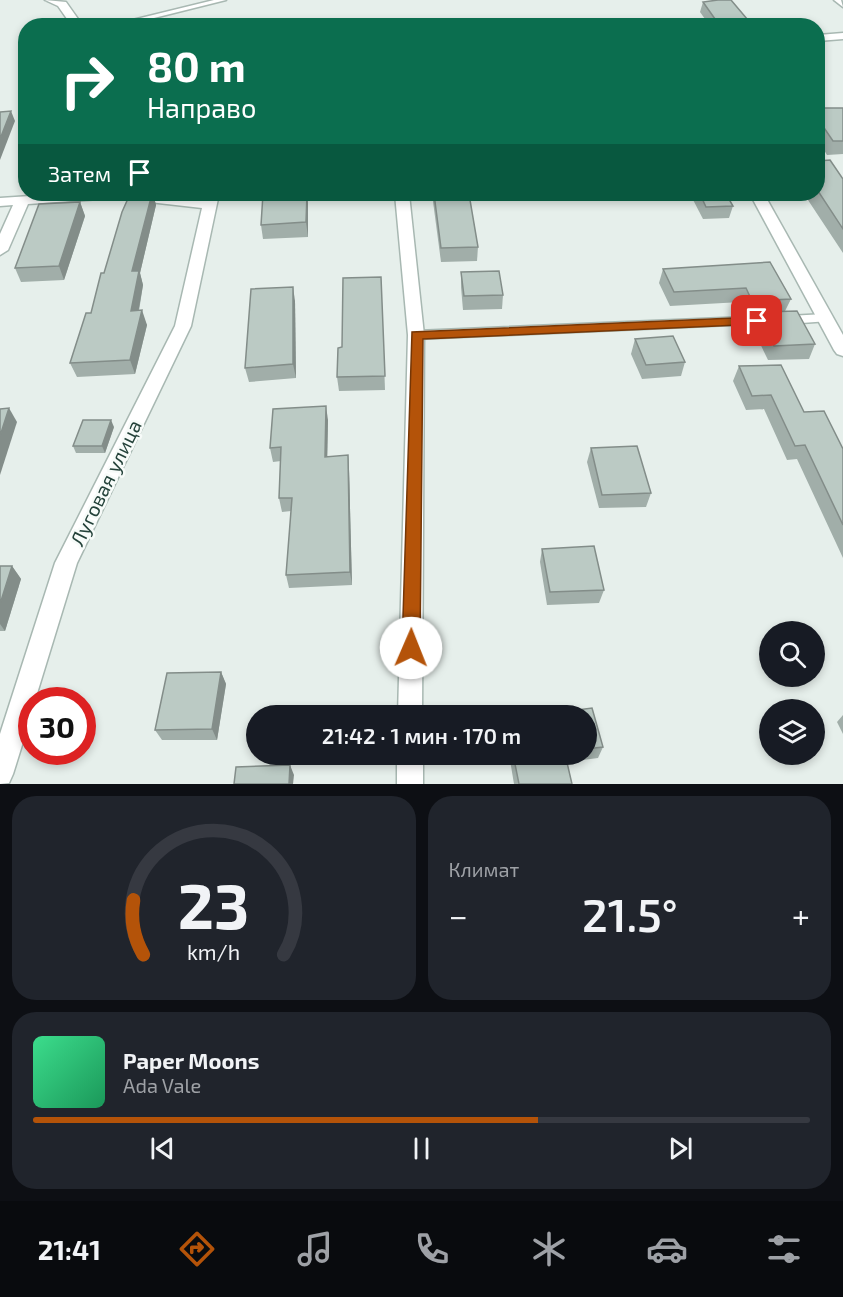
<!DOCTYPE html>
<html lang="ru">
<meta charset="utf-8">
<style>
:root{--surface:#171b24;--page:#20242c;--text:#f1f3f6;--muted:#9ea1a6;--line:#363941;--accent:#b45309}
body{margin:0;font-family:"Exo 2",sans-serif;background:var(--page);color:var(--text);height:100vh;display:flex;flex-direction:column;font-size:22px;white-space:nowrap}
*{box-sizing:border-box;margin:0}
p{font-size:20px;color:var(--muted)}
.icon{flex:none;width:33px;height:33px;fill:none;stroke:currentColor;stroke-width:2;stroke-linecap:round;stroke-linejoin:round}
.map{position:relative;height:784px;overflow:hidden}
.drawer{display:flex;flex-direction:column;gap:12px;padding:12px;background:#0d0f14;flex:1}
.drawer>*{flex:none}
.banner{position:absolute;left:18px;top:18px;width:807px;height:183px;border-radius:24px;box-shadow:0 3px 9px #0003;background:#0b6e4f;color:#fff;overflow:hidden}
.tools{position:absolute;left:759px;top:621px;display:grid;gap:12px}
.tools a{display:grid;place-items:center;width:66px;height:66px;border-radius:50%;background:var(--surface);box-shadow:0 3px 9px #0003;font-size:30px}
.speed{position:absolute;left:18px;top:687px;display:flex;gap:12px;font-size:30px;font-weight:700;text-align:center}
.speed>*{display:grid;place-content:center;width:78px;height:78px;border-radius:50%;background:var(--surface);box-shadow:0 3px 9px #0003;line-height:1}
.speed .limit{border:9px solid #d22;background:#fff;color:#111}
.pin{position:absolute;display:grid;place-items:center;width:51px;height:51px;color:#fff;margin:-26px;border-radius:12px;box-shadow:0 3px 9px #0006}
.me{position:absolute;width:66px;margin:-33px;rotate:1deg;stroke-linejoin:round;filter:drop-shadow(0 0 4px #0008)}
.turn{display:flex;align-items:center;gap:21px;height:126px;padding:0 30px;font-size:27px}
.turn .icon{width:78px;height:78px;stroke-width:2.5}
.turn b{display:block;font-size:42px;line-height:51px}
.then{display:flex;align-items:center;height:57px;padding:0 30px;background:#0003;gap:12px;font-size:22px}
.big{font-size:45px;font-weight:600;line-height:1.1}
.drawer .tile{flex:1;display:flex;flex-direction:column;justify-content:center;gap:9px;min-width:0;padding:0 21px;border-radius:24px;background:var(--page)}
.drawer .dial{align-items:center;gap:0}
.dial svg{height:156px;overflow:visible;fill:none;stroke:var(--line);stroke-width:7;stroke-linecap:round;text-anchor:middle}
.dial text{fill:var(--text);stroke:none}
.song{display:flex;align-items:center;gap:18px}
.cover{width:72px;height:72px;border-radius:9px;background:linear-gradient(135deg,hsl(150 70% 55%),hsl(150 70% 35%))}
.played{height:6px;border-radius:3px;background:linear-gradient(90deg,var(--accent) 65%,var(--line) 65%)}
.keys{display:flex;justify-content:space-around;direction:ltr}
.heat{display:flex;justify-content:space-between;align-items:center;font-size:33px;direction:ltr}
.drawer .tiles{flex:1;display:grid;gap:12px;grid-template-columns:1fr 1fr}
.tile:last-child{grid-column:span 2}
.trip{position:absolute;left:246px;top:705px;width:351px;height:60px;border-radius:30px;background:var(--surface);box-shadow:0 3px 9px #0003;font-weight:600;line-height:60px;text-align:center}
.dock{display:flex;height:96px;justify-content:space-around;align-items:center;background:#090b0e;color:var(--muted)}
.dock .icon{width:42px;height:42px}
.dock .current{color:var(--accent)}
.dock b{font-size:27px;color:var(--text)}
.map>svg:first-child{display:block}
.lines{fill:none;stroke-linecap:round;stroke-linejoin:round}
.lane-casing{stroke:#a8b8b2;stroke-width:3}
.street-casing{stroke:#a8b8b2;stroke-width:3}
.lane{fill:#fff;fill-rule:evenodd}
.street{fill:#fff;fill-rule:evenodd}
.wall{fill:#a1aea9}
.shaded-wall{fill:#838d89}
.building{fill:#bbcac4;stroke:#838d89;stroke-width:1.5}
.route{fill:#b45309;stroke:#753606;stroke-width:1.5}
.labels{text-anchor:middle;stroke-width:5;stroke-linejoin:round;paint-order:stroke}
.street-label{font-size:20px;fill:#24423a;stroke:#f7fbf9}
</style>
<div class="map">
<svg width="843" height="784" viewBox="0 0 843 784">
<rect width="100%" height="100%" fill="#e6efeb"/>
<g class="lines">
<!-- lane casing -->
<g class="lane-casing">
<g id="lane">
<polygon points="214,0 226,0 122,26 108,26"/>
<polygon points="834,0 841,0 843,7"/>
<polygon points="825,314 830,318 829,321 788,324 782,320 788,316"/>
<polygon points="770,316 774,317 776,320 774,323 416,339 410,335 416,331"/>
</g>
</g>
<!-- street casing -->
<g class="street-casing">
<g id="street">
<polygon points="45,0 66,2 83,26 72,26 58,6"/>
<polygon points="843,33 843,39 818,41 818,35"/>
<polygon points="61,194 146,194 204,200 205,194 219,194 191,326 77,563 35,700 32,700 32,713 13,774 9,783 0,784 0,734 55,563 175,326 202,208 114,198 28,204 8,250 0,255 0,234 13,205 0,206 0,198"/>
<polygon points="395,194 409,194 424,335 422,716 398,716 408,335"/>
<polygon points="750,194 764,194 843,335 843,356 837,354 834,350"/>
<rect x="397" y="754" width="26" height="30"/>
</g>
</g>
<!-- lane -->
<use href="#lane" class="lane"/>
<!-- street -->
<use href="#street" class="street"/>
</g>
<!-- wall -->
<g class="wall">
<polygon points="703,2 753,26 710,26 700,12"/>
<polygon points="818,108 843,108 843,154 827,155 818,140"/>
<polygon points="818,161 843,179 843,253 804,194 818,194"/>
<polygon points="130,194 153,194 156,205 140,273 143,285 139,311 147,325 135,374 77,377 70,363 91,313"/>
<polygon points="263,194 307,194 308,204 308,237 263,239 261,225"/>
<polygon points="432,194 469,194 478,247 477,261 441,262"/>
<polygon points="690,194 726,194 733,206 729,218 703,219"/>
<polygon points="80,202 85,216 64,280 21,282 15,268"/>
<polygon points="770,262 791,299 785,311 815,344 809,359 768,360 752,327 757,315 747,315 741,302 670,306 659,283 663,269"/>
<polygon points="461,272 503,295 502,309 463,310 461,287"/>
<polygon points="381,277 385,390 339,391 337,377 342,347"/>
<polygon points="295,301 296,378 249,382 245,368"/>
<polygon points="635,339 685,362 681,376 642,379 631,354"/>
<polygon points="739,366 804,412 843,449 843,558 797,459 787,460 764,409 746,410 733,381"/>
<polygon points="328,420 327,457 348,455 349,469 352,585 289,588 286,575 291,511 282,512 279,498 281,461 273,462 270,448"/>
<polygon points="114,427 105,453 76,453 73,446"/>
<polygon points="591,448 651,493 646,507 599,508 587,462"/>
<polygon points="542,549 604,590 599,603 547,605 540,562"/>
<polygon points="0,566 12,566 21,579 5,631 0,631"/>
<polygon points="221,672 226,684 217,740 162,740 155,730"/>
<polygon points="843,715 843,734 837,722"/>
<polygon points="586,716 603,747 598,758 567,762 572,784 514,784 509,754 586,754"/>
</g>
<!-- shaded-wall -->
<g class="shaded-wall">
<polygon points="11,111 15,121 0,160 0,139"/>
<polygon points="152,194 153,194 156,205 140,273 143,285 136,325 131,311 132,271"/>
<polygon points="307,194 308,204 308,237 306,222"/>
<polygon points="80,202 85,216 64,280 59,266"/>
<polygon points="293,287 295,301 296,378 293,364"/>
<polygon points="142,310 147,325 135,374 130,360"/>
<polygon points="326,406 328,420 327,471 325,457"/>
<polygon points="9,408 17,422 0,475 0,436"/>
<polygon points="111,420 114,427 105,453 102,446"/>
<polygon points="348,455 349,469 352,585 350,572"/>
<polygon points="12,566 21,579 5,631 0,624 0,604"/>
<polygon points="221,672 226,684 217,740 212,729"/>
<polygon points="290,765 294,775 293,784 289,784"/>
</g>
<!-- building -->
<g class="building">
<polygon points="718,0 731,0 753,26 720,26 703,2"/>
<polygon points="818,108 843,108 843,141 833,141 818,119"/>
<polygon points="11,111 0,139 0,112"/>
<polygon points="830,160 843,179 843,229 818,191 818,161"/>
<polygon points="130,194 152,194 132,271 139,271 131,311 142,310 130,360 70,363 86,313 91,313 101,273 104,273 122,212"/>
<polygon points="263,194 307,194 306,222 261,225"/>
<polygon points="434,194 469,194 478,247 441,248"/>
<polygon points="700,194 726,194 733,206 706,207"/>
<polygon points="80,202 59,266 15,268 39,204"/>
<polygon points="770,262 791,299 752,301 746,288 674,292 663,269"/>
<polygon points="499,271 503,295 464,296 461,272"/>
<polygon points="381,277 385,376 337,377 338,348 342,347 343,278"/>
<polygon points="293,287 293,364 245,368 251,289"/>
<polygon points="797,311 815,344 774,346 758,312"/>
<polygon points="673,336 685,362 646,365 635,339"/>
<polygon points="781,365 804,412 824,411 843,449 843,525 805,445 795,446 771,395 752,396 739,366"/>
<polygon points="326,406 325,457 348,455 350,572 286,575 292,498 279,498 281,447 270,448 273,409"/>
<polygon points="9,408 0,436 0,409"/>
<polygon points="83,420 111,420 102,446 73,446"/>
<polygon points="637,446 651,493 602,495 591,448"/>
<polygon points="594,546 604,590 550,592 542,549"/>
<polygon points="0,566 12,566 0,604"/>
<polygon points="221,672 212,729 155,730 167,673"/>
<polygon points="592,708 603,747 586,749 586,716 531,716"/>
<polygon points="513,754 565,754 572,784 519,784"/>
<polygon points="290,765 289,784 234,784 236,767"/>
</g>
<!-- route -->
<polygon class="route" points="757,317 764,321 762,324 423,339 420,648 418,654 411,656 405,654 402,648 412,332"/>
<g class="labels">
<!-- street labels -->
<g class="street-label">
<text transform="translate(106 483) rotate(-64)" y="7">Луговая улица</text>
</g>
</g>
</svg>
<div class="tools">
<a><svg class="icon" aria-label="search" viewBox="0 0 24 24"><circle cx="10" cy="10" r="6"/><path d="M15 15l6 6"/></svg></a>
<a><svg class="icon" aria-label="layers" viewBox="0 0 24 24"><path d="M12 4l9 5-9 5-9-5zM3 14l9 5 9-5"/></svg></a>
</div>
<div class="speed"><div class="limit">30</div></div>
<div class="pin" style="left:757px;top:321px;background:#d93025"><svg class="icon" aria-label="arrive" viewBox="0 0 24 24"><path d="M6 21V4h12l-3 4 3 4H6"/></svg></div>
<svg class="me" style="left:411px;top:648px" viewBox="-20 -20 40 40"><circle r="19" fill="#fff"/><path d="M0-13L10 11 0 6-10 11z" fill="#b45309"/></svg>
<div class="trip">21:42 · 1 мин · 170 m</div>
<div class="banner">
<div class="turn"><svg class="icon" aria-label="right" viewBox="0 0 24 24"><path d="M7 20v-9h11M14 6l5 5-5 5"/></svg><div><b>80 m</b>Направо</div></div>
<div class="then">Затем<svg class="icon" aria-label="arrive" viewBox="0 0 24 24"><path d="M6 21V4h12l-3 4 3 4H6"/></svg></div>
</div>
</div>
<section class="drawer">
<div class="tiles">
<div class="tile dial"><svg viewBox="0 0 100 80">
<path d="M14 69A42 42 0 1 1 86 69"/>
<path d="M14 69A42 42 0 0 1 9 41" stroke="#b45309"/>
<text x="50" y="56" font-size="32" font-weight="700">23</text>
<text x="50" y="72" font-size="11">km/h</text>
</svg></div>
<div class="tile"><p>Климат</p>
<div class="heat"><a>−</a><b class="big">21.5°</b><a>+</a></div>
</div>
<div class="tile">
<div class="song"><i class="cover"></i><div><b>Paper Moons</b><p>Ada Vale</p></div></div>
<div class="played"></div>
<div class="keys"><svg class="icon" aria-label="previous" viewBox="0 0 24 24"><path d="M18 5L8 12l10 7zM5 5v14"/></svg><svg class="icon" aria-label="pause" viewBox="0 0 24 24"><path d="M8 5v14M16 5v14"/></svg><svg class="icon" aria-label="next" viewBox="0 0 24 24"><path d="M6 5l10 7-10 7zM19 5v14"/></svg></div>
</div>
</div>
</section>
<nav class="dock">
<b>21:41</b>
<svg class="icon current" aria-label="directions" viewBox="0 0 24 24"><path d="M12 3l9 9-9 9-9-9zM9 14v-3h6M13 9l2 2-2 2"/></svg>
<svg class="icon" aria-label="music" viewBox="0 0 24 24"><path d="M9 18V5l10-2v13"/><circle cx="6" cy="18" r="3"/><circle cx="16" cy="16" r="3"/></svg>
<svg class="icon" aria-label="phone" viewBox="0 0 24 24"><path d="M5 4h4l2 5-3 2q2 4 5 5l2-3 5 2v4C11 20 4 13 5 4z"/></svg>
<svg class="icon" aria-label="climate" viewBox="0 0 24 24"><path d="M12 3v18M4 7l16 10M4 17L20 7"/></svg>
<svg class="icon" aria-label="car" viewBox="0 0 24 24"><path d="M5 17H2v-5l4-1 3-4h7l3 4 3 1v5h-3M9 17h6M6 11h13"/><circle cx="7" cy="17" r="2"/><circle cx="17" cy="17" r="2"/></svg>
<svg class="icon" aria-label="filters" viewBox="0 0 24 24"><path d="M4 7h16M4 17h16"/><circle cx="9" cy="7" r="2"/><circle cx="15" cy="17" r="2"/></svg>
</nav>
